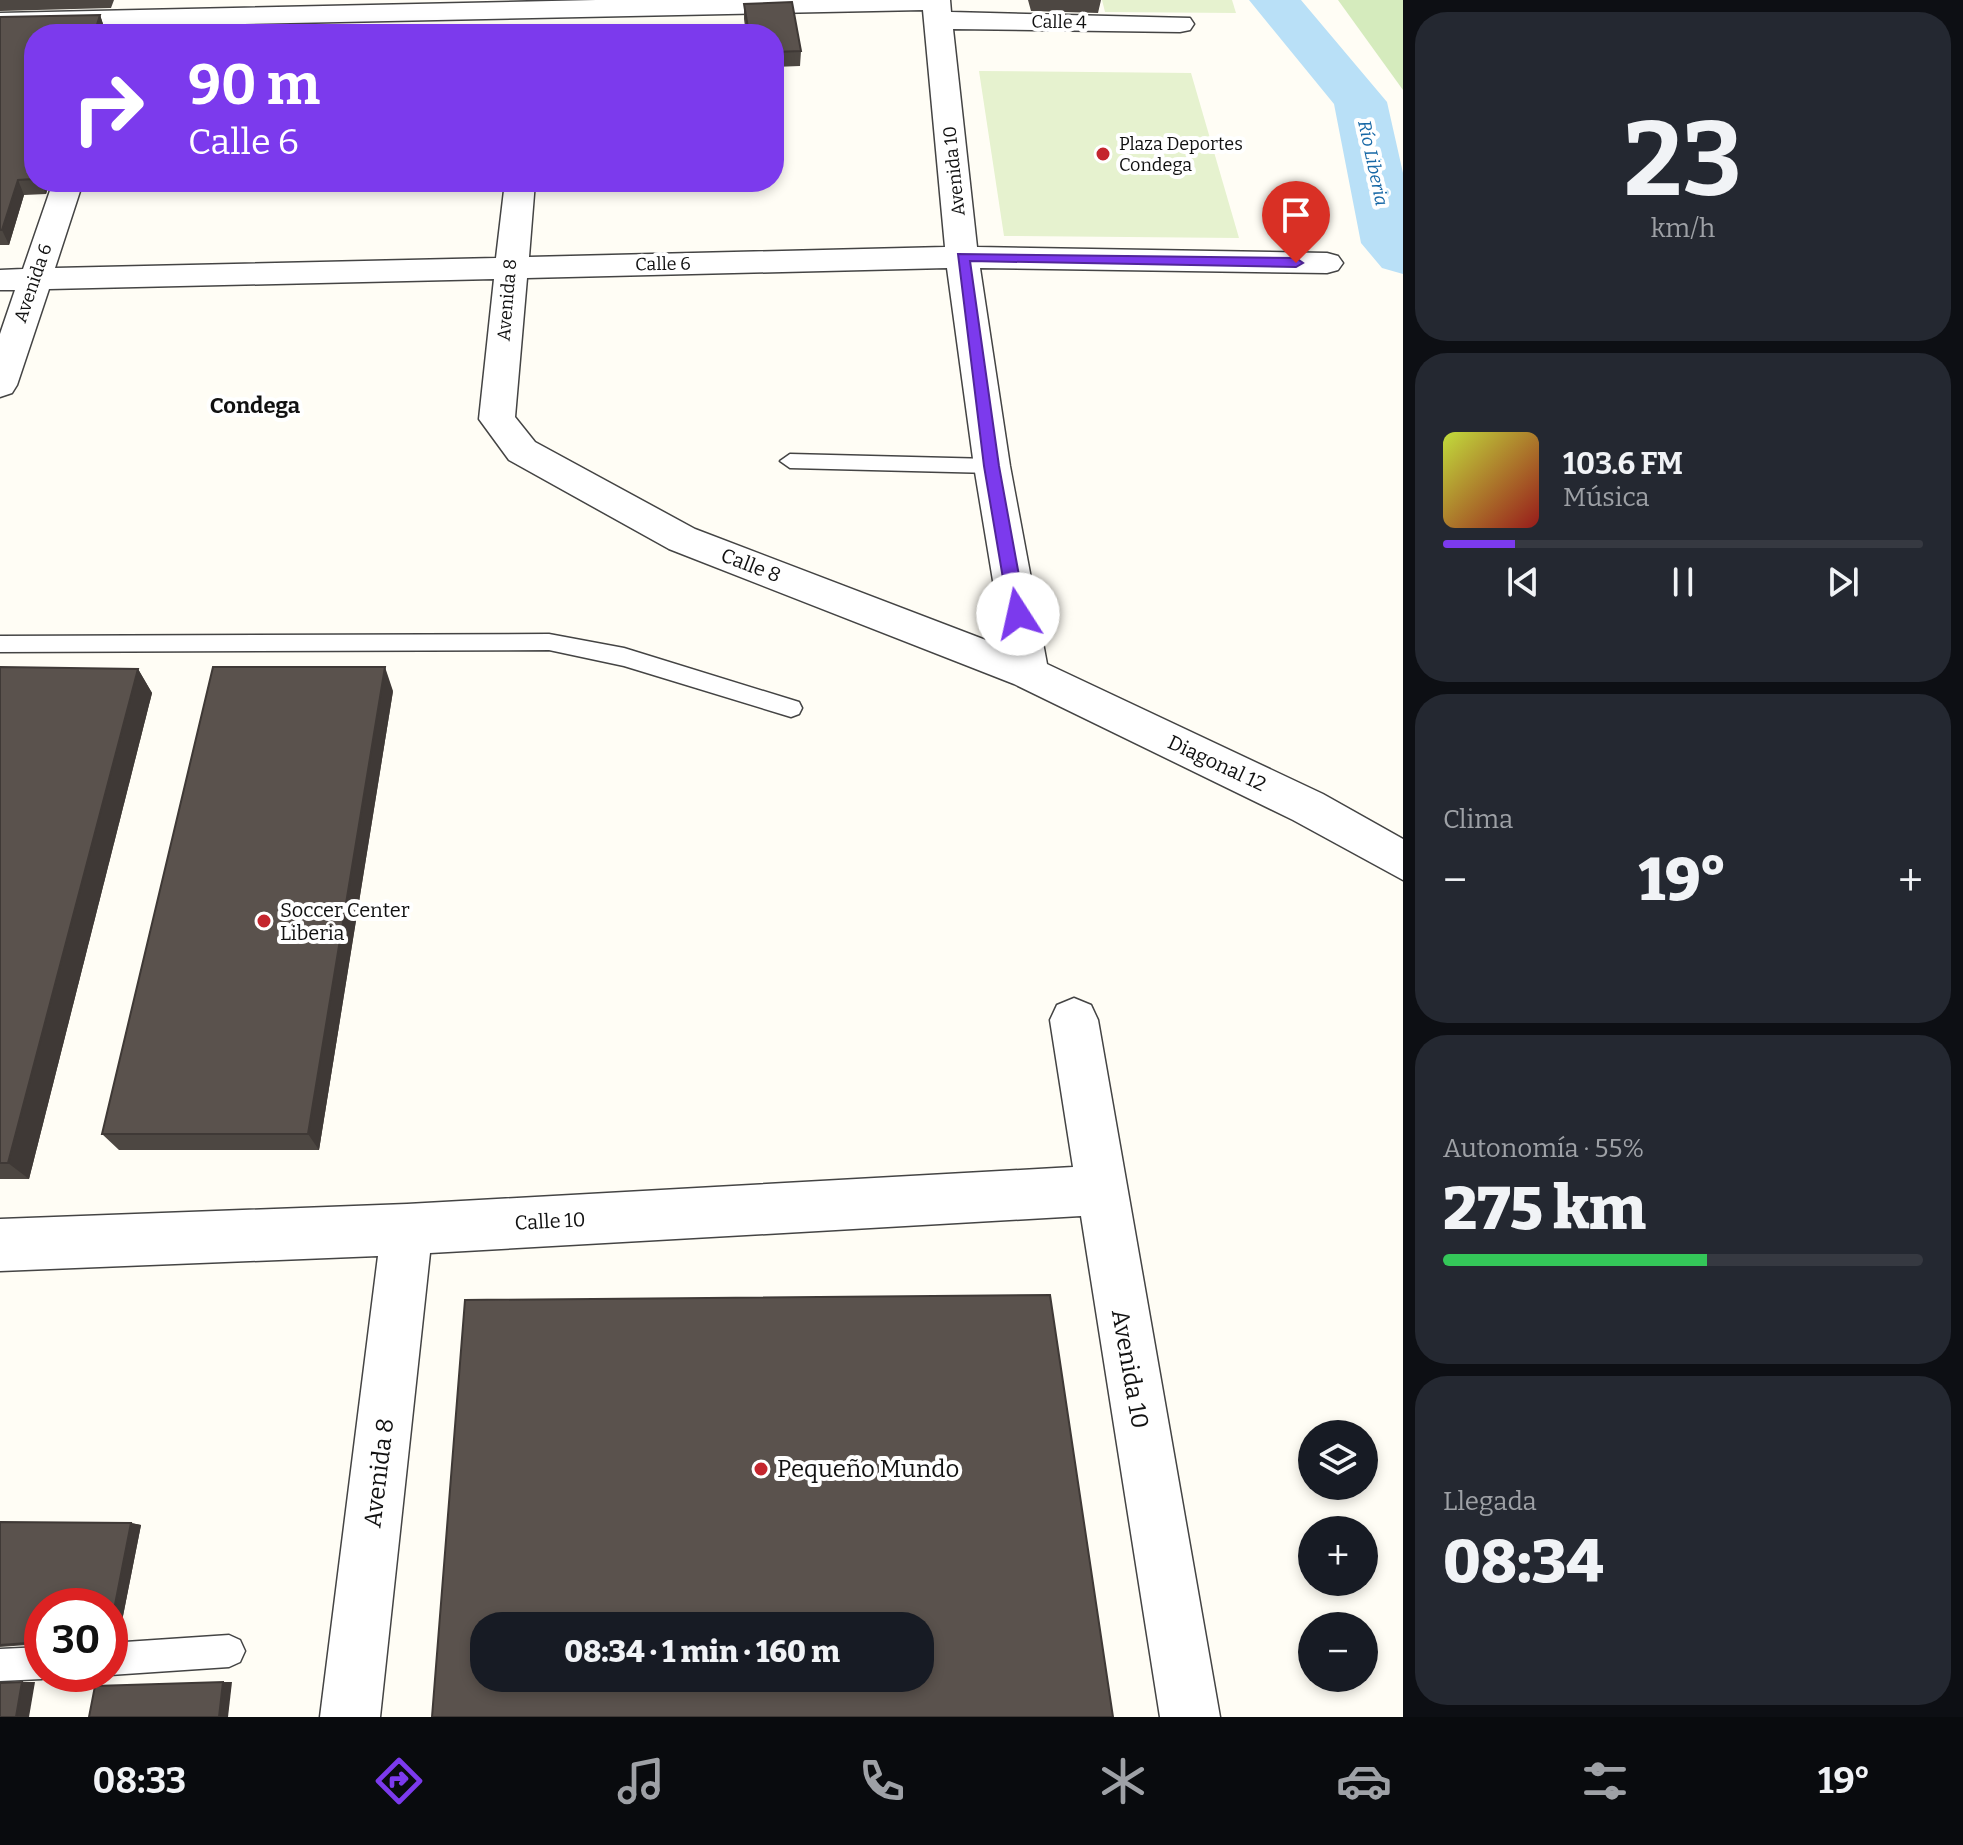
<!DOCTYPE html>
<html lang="es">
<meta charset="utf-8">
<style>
:root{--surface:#171b24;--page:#242831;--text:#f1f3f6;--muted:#9ea1a6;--line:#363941;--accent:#7c3aed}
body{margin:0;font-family:Bitter,serif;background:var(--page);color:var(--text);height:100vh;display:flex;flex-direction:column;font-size:30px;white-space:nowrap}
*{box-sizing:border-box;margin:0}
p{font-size:26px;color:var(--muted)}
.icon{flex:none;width:44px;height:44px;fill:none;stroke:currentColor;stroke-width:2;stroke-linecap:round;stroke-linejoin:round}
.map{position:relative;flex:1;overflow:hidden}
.drawer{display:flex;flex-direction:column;gap:12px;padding:12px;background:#0d0f14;width:560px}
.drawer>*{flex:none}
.hud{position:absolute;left:24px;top:24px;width:760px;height:168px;border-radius:32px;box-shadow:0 4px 12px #0003;background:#7c3aed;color:#fff;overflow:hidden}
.fabs{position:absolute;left:1298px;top:1420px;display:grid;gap:16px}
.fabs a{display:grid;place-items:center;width:80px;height:80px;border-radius:50%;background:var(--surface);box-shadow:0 4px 12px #0003;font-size:40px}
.speed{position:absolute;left:24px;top:1588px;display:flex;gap:16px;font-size:40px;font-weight:700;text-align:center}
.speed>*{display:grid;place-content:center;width:104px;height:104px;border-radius:50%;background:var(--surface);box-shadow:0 4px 12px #0003;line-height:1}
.speed .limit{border:12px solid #d22;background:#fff;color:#111}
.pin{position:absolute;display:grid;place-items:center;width:68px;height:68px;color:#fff;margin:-82px -34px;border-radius:50% 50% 50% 0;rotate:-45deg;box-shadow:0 0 8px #0007}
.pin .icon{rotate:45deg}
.me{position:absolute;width:88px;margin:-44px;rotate:350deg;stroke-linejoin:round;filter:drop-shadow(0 0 6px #0008)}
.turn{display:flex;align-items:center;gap:28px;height:168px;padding:0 32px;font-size:36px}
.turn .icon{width:104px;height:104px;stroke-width:2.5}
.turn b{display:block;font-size:56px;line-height:68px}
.big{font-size:60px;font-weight:800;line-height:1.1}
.drawer .card{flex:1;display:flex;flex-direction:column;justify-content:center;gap:12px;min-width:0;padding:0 28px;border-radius:32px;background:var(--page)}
.drawer .dial{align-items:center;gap:0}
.dial b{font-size:104px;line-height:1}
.song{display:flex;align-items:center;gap:24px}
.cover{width:96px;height:96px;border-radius:12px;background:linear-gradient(135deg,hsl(70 70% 55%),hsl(0 70% 35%))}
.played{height:8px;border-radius:4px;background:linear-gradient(90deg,var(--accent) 15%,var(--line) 15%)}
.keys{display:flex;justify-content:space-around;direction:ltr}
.heat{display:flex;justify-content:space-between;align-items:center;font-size:44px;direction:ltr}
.charge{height:12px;border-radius:6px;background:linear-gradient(90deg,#34c759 55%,var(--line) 0)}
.trip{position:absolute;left:470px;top:1612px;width:464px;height:80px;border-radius:32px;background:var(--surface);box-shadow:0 4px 12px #0003;font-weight:800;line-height:80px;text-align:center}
.tabs{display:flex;height:128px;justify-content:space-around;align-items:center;background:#090b0e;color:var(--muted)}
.tabs .icon{width:56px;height:56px}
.tabs .current{color:var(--accent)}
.tabs b{font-size:36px;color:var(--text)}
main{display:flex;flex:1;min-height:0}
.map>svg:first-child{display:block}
.green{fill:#d5ebbd}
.pitch{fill:#e6f2cf}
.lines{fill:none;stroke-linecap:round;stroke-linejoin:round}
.river{fill:#b9e0f7;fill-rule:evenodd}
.service-casing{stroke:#444;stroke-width:3}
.minor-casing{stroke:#444;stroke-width:3}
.service{fill:#fff;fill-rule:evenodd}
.minor{fill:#fff;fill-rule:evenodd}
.wall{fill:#4d4742}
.shaded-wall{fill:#3f3936}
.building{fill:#5a524d;stroke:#3f3936;stroke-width:2;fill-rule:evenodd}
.route{fill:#7c3aed;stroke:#51269a;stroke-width:2}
.poi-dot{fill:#c4262e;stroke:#fff;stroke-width:3}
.labels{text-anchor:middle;stroke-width:8;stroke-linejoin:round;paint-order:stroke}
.far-street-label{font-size:18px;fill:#111;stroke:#fff}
.far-poi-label{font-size:18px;fill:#111;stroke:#fff;text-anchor:start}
.far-water-label{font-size:18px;font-style:italic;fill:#1768a6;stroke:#fff}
.street-label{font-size:20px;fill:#111;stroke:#fff}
.poi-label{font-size:20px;fill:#111;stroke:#fff;text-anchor:start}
.neighbourhood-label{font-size:22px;font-weight:bold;fill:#111;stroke:#fff}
.near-street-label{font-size:24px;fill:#111;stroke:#fff}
.near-poi-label{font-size:24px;fill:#111;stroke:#fff;text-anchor:start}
</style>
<main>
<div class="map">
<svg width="1403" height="1717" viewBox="0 0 1403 1717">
<rect width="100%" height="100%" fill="#fffdf5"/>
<!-- green -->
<polygon class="green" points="1338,0 1403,0 1403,90"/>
<!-- pitch -->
<g class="pitch">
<polygon points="1102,0 1232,0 1236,13 1105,12"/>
<polygon points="979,71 1191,73 1239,238 1004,236"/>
</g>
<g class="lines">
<!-- river -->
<polygon class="river" points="1249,0 1301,0 1387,102 1403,173 1403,274 1382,268 1361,243 1334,104"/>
<!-- service casing -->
<g class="service-casing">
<g id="service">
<polygon points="790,454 992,459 1002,466 992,473 790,468 780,461"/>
<polygon points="549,634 624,648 799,702 802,708 799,714 791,717 624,666 549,650 0,652 0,636"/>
<polygon points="229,1635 240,1640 245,1651 240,1662 229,1667 110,1675 107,1674 110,1674 110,1643"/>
<polygon points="42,1647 42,1674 53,1674 42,1679 0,1681 0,1649"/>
</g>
</g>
<!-- minor casing -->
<g class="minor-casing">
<g id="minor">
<path d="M596,0H950L951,12L1190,18L1194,24L1190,30L1180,32L953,29L977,247L1327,253L1338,256L1343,263L1338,270L1327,273L980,268L1010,466L1047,664L1323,794L1403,839V880L1293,820L1014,684L669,549L509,460L479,419L494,279L49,289L17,385L12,393L0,397V334L15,290H0V270L23,269L53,182H83L55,268L496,258L505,182H535L529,257L945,247L923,10L0,29V13ZM947,268L974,466L1004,647L695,529L535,442L515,417L527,278Z"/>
<polygon points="1074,998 1091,1005 1098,1020 1220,1717 1160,1717 1081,1216 430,1253 380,1717 320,1717 378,1256 0,1271 0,1219 407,1204 1073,1167 1050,1020 1057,1005"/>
</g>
</g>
<!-- service -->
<use href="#service" class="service"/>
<!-- minor -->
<use href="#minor" class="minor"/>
</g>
<!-- wall -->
<g class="wall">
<polygon points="0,0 114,0 111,8 0,11"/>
<polygon points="1028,0 1101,0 1098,13 1031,11"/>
<polygon points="744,4 801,51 800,66 774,67 774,34 746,34 744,19"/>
<polygon points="100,15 105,30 104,34 34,34 34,182 50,182 46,194 24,195 9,245 0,245 0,17"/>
<polygon points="0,667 138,669 152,693 29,1179 0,1179"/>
<polygon points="393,691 319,1150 119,1150 102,1134"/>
<polygon points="0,1522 131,1523 141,1525 121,1626 110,1626 110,1606 42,1606 41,1644 0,1647"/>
</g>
<!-- shaded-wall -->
<g class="shaded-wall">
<polygon points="100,15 105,30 104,34 94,34"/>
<polygon points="18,180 24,195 9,245 2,230"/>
<polygon points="40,182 50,182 46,194"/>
<polygon points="385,667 393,691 319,1150 308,1134"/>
<polygon points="138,669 152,693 29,1179 8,1163"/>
<polygon points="131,1523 141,1525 121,1626 111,1625"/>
<polygon points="31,1625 42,1626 41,1644 28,1643"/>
<polygon points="22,1682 35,1682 29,1717 16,1717"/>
<polygon points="223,1682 232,1682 228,1717 219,1717"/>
</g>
<!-- building -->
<g class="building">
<polygon points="792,2 801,51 774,52 774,34 749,34 744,4"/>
<polygon points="100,15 94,34 34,34 34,179 18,180 2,230 0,230 0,17"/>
<polygon points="0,667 138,669 8,1163 0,1163"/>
<polygon points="213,667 385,667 308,1134 102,1134"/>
<path d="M1050,1295L1113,1717H432L465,1300ZM484,1626H920V1678H484Z"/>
<polygon points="0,1522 131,1523 111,1625 110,1606 42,1606 42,1625 31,1625 28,1643 0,1645"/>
<polygon points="22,1682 16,1717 0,1717 0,1683"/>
<polygon points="223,1682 219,1717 89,1717 95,1686"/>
</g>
<!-- route -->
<polygon class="route" points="958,254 1296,258 1303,263 1296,267 970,261 999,466 1026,614 1018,620 1009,614 984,466"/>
<!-- markers -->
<g class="poi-dot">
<circle cx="1103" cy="154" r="8"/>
<circle cx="264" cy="921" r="8"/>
<circle cx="761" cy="1469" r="8"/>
</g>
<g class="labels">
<!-- far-street labels -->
<g class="far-street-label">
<text transform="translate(1059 22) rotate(1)" y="6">Calle 4</text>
<text transform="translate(954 171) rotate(-96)" y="6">Avenida 10</text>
<text transform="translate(663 264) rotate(-1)" y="6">Calle 6</text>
<text transform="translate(33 283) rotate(-71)" y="6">Avenida 6</text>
<text transform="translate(507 300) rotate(-85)" y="6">Avenida 8</text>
</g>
<!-- far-poi labels -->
<g class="far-poi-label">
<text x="1119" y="150">Plaza Deportes<tspan x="1119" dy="21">Condega</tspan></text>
</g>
<!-- far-water labels -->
<g class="far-water-label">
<text transform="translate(1373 163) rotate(78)" y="6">Río Liberia</text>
</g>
<!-- street labels -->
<g class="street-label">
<text transform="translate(751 565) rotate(21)" y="7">Calle 8</text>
<text transform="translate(1217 763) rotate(25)" y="7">Diagonal 12</text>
<text transform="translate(550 1221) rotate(-3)" y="7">Calle 10</text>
</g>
<!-- poi labels -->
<g class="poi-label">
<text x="280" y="917">Soccer Center<tspan x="280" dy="23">Liberia</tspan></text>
</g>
<!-- neighbourhood labels -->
<g class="neighbourhood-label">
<text x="255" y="413">Condega</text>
</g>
<!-- near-street labels -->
<g class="near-street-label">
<text transform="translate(1130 1369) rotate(80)" y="8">Avenida 10</text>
<text transform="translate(379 1473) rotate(-83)" y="8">Avenida 8</text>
</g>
<!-- near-poi labels -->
<g class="near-poi-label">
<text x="777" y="1477">Pequeño Mundo</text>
</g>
</g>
</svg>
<div class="fabs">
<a><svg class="icon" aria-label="layers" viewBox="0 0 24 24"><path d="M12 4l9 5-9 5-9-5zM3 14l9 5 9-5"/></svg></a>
<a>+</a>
<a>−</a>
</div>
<div class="speed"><div class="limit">30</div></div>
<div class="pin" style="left:1296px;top:263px;background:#d93025"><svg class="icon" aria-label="arrive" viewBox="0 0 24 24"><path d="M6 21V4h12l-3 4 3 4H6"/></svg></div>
<svg class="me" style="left:1018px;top:614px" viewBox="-20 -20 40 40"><circle r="19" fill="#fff"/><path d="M0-13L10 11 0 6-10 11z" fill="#7c3aed"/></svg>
<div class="trip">08:34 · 1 min · 160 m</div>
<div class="hud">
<div class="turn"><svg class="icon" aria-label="right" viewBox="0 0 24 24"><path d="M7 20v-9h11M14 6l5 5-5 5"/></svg><div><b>90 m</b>Calle 6</div></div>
</div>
</div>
<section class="drawer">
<div class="card dial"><b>23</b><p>km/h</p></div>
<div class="card">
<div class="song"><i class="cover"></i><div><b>103.6 FM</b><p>Música</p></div></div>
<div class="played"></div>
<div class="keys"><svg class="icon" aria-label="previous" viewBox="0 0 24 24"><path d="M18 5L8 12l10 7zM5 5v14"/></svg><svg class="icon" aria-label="pause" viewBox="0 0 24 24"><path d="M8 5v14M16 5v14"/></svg><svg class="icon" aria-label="next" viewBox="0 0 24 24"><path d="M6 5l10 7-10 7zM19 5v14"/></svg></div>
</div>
<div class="card"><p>Clima</p>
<div class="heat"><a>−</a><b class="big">19°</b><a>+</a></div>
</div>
<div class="card"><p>Autonomía · 55%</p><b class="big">275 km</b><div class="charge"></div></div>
<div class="card"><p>Llegada</p><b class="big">08:34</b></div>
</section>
</main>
<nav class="tabs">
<b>08:33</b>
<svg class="icon current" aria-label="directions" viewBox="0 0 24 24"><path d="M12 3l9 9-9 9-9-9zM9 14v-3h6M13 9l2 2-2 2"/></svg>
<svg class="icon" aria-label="music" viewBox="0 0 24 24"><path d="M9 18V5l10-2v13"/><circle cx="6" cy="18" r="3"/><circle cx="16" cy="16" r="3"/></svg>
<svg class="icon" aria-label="phone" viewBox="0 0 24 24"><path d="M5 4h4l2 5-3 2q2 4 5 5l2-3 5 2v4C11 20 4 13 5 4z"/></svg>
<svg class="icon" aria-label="climate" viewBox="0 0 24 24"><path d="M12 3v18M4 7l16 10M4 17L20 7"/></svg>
<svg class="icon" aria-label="car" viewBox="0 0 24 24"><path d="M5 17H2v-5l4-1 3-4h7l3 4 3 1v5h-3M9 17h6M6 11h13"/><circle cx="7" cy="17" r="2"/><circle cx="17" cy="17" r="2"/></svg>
<svg class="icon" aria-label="filters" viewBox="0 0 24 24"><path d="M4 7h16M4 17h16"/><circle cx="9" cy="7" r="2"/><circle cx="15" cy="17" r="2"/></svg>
<b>19°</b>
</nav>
